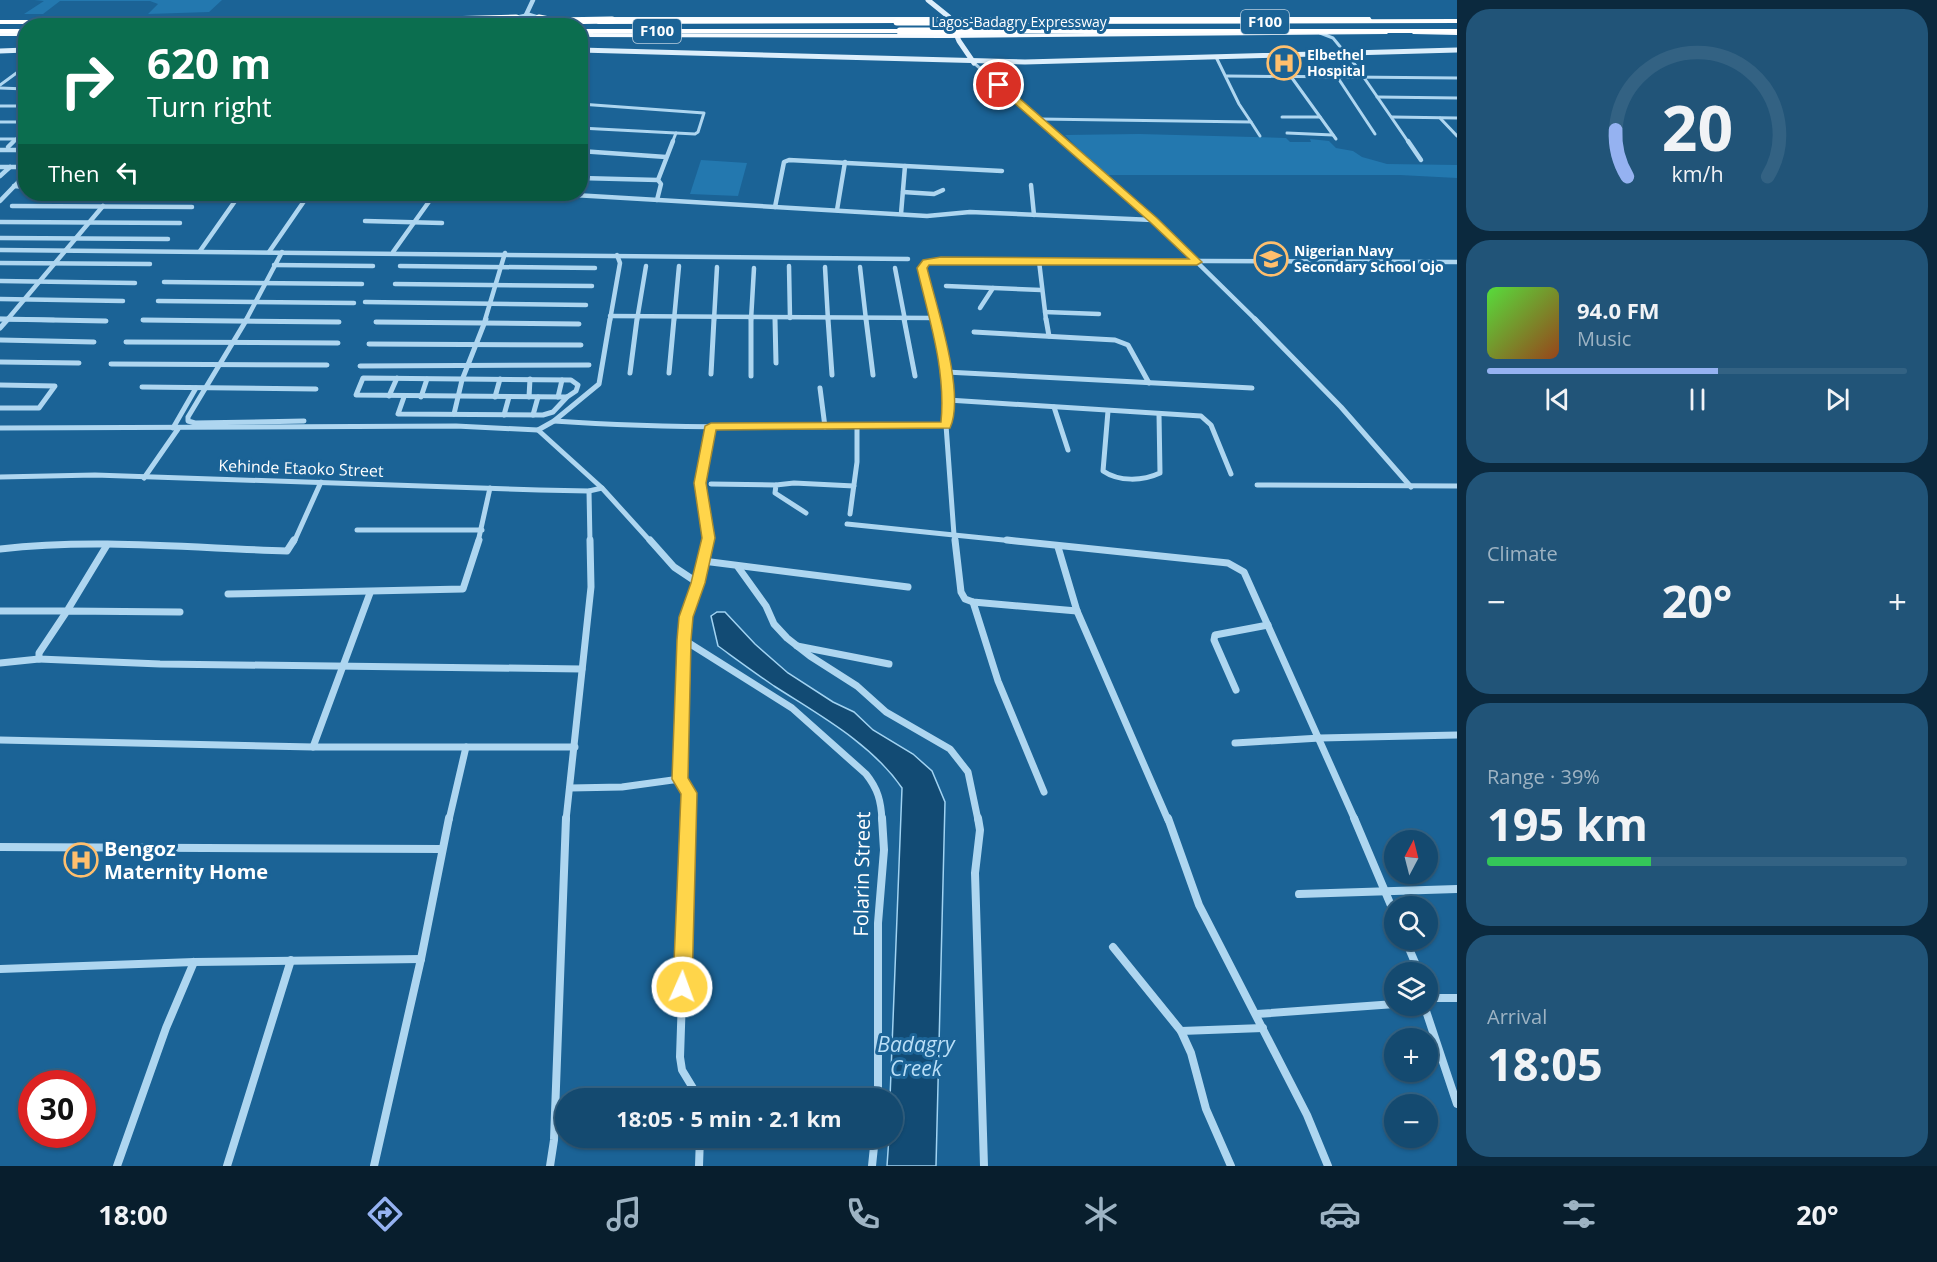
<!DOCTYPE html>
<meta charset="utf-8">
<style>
:root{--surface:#144a70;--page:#215478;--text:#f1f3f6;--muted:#9db3c3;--line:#336283;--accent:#95b2f1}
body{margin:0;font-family:"Open Sans",sans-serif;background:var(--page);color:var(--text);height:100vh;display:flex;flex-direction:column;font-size:22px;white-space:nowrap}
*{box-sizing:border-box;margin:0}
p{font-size:20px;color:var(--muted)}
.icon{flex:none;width:33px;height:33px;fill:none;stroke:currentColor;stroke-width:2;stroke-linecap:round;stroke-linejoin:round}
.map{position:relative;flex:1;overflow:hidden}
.panel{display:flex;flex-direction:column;gap:9px;padding:9px;background:#0b293e;width:480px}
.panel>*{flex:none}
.hud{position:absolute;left:18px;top:18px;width:570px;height:183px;border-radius:24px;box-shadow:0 2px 4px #0004,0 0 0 2px var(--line);background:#0b6e4f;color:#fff;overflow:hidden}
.needle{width:39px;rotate:7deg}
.tools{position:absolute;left:1384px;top:830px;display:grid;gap:12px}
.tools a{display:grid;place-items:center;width:54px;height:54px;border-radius:50%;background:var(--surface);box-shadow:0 2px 4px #0004,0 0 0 2px var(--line);font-size:30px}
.speed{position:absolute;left:18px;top:1070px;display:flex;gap:12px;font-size:30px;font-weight:700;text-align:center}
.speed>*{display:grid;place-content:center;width:78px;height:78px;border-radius:50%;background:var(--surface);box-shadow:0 2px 4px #0004,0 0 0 2px var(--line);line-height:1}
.speed .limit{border:9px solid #d22;background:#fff;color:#111}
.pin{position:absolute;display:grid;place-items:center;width:51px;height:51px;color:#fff;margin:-26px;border:3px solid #fff;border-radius:50%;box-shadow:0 2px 6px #0007}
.me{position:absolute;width:66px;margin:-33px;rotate:2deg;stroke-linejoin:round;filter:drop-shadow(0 0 4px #0008)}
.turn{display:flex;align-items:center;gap:21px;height:126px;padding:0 30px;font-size:27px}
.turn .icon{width:78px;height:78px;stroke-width:2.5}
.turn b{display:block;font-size:42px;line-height:51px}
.then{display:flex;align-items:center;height:57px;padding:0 30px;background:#0003;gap:12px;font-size:22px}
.big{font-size:45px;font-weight:700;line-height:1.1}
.panel .widget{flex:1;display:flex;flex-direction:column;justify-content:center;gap:9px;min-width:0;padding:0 21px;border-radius:24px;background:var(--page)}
.panel .dial{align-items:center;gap:0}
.dial svg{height:156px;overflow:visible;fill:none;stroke:var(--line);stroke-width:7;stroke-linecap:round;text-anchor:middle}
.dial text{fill:var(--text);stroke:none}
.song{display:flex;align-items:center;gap:18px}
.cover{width:72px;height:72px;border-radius:9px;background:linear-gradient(135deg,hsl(110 70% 55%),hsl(20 70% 35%))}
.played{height:6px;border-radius:3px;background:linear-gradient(90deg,var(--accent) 55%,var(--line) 55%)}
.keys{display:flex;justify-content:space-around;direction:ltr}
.heat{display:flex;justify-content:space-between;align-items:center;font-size:33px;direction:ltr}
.charge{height:9px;border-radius:4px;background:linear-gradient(90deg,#34c759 39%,var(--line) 0)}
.trip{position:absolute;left:555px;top:1088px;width:348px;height:60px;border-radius:30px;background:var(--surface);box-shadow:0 2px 4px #0004,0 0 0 2px var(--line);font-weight:700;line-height:60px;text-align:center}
.tab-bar{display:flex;height:96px;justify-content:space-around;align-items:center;background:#081e2d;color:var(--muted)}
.tab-bar .icon{width:42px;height:42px}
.tab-bar .current{color:var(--accent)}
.tab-bar b{font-size:27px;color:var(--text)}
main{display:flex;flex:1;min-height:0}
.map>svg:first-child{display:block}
.green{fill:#2378af}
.water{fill:#124b74;stroke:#a1d3f2;stroke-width:1.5}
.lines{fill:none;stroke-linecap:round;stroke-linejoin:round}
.minor-far4{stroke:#aed6f0;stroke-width:3}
.minor-far3{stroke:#aed6f0;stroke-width:4.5}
.minor-far2{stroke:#aed6f0;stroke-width:5}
.minor-far1{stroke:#aed6f0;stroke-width:7}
.minor{stroke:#aed6f0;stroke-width:8}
.tertiary{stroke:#aed6f0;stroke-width:4.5}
.secondary{stroke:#dceefb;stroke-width:5}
.primary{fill:#f7fbff;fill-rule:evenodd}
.motorway{fill:#fff;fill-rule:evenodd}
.motorway-bridge{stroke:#fff;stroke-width:7}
.route{fill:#ffd54a;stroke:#a68a30;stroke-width:1.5}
.labels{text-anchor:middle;stroke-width:6;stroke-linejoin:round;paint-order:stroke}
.far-street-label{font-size:14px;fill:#fff;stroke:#1b6396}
.far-poi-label{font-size:14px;font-weight:bold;fill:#fff;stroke:#1b6396;text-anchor:start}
.shield{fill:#1b6396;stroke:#bbd0e0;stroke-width:1.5}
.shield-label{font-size:15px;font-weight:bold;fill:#fff}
.street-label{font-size:16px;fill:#fff;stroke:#1b6396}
.near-poi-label{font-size:20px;font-weight:bold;fill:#fff;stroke:#1b6396;text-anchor:start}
.near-street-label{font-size:20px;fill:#fff;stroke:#1b6396}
.near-water-label{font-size:21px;font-style:italic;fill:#badff7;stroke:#1b6396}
</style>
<main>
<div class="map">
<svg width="1457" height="1166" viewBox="0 0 1457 1166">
<rect width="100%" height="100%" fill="#1b6396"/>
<!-- green -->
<g class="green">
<polygon points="34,0 222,0 209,12 148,14 158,4 150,1 60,1 43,14 24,14 44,1"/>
<polygon points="1139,134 1286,138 1290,142 1311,142 1310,139 1329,141 1336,148 1353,151 1362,157 1387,164 1457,165 1457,178 1400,175 1104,175 1065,135"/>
<polygon points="701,160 747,163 738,196 690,194"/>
</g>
<!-- water -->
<path class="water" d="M717,612H725L755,644L788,673L833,702L854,712L873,730L913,754L932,771L945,802L936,1166H887L889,1137H892V1098H890L902,788C871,743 819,715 774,686C755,673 736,659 718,646L711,616Z"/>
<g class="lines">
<!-- minor-far4 -->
<g class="minor-far4">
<polyline points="1320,33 1333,38 1356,66 1409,143"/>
<polyline points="974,63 1065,143"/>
<polyline points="1227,76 1457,78"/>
<polyline points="1292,78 1336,139"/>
<polyline points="1338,78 1375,134"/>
<polyline points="0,85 26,66"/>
<polyline points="0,88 26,89"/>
<polyline points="1377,97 1457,98"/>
<polyline points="580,104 704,113 698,132 695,134 580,128"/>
<polyline points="0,106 26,106"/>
<polyline points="1282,117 1320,117"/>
<polyline points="1392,117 1457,118"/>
<polyline points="1440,118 1457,136"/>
<polyline points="1039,119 1251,122 1239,104 1216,57"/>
<polyline points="0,122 26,122"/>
<polyline points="1251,122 1260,136"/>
<polyline points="1287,133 1333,135"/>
<polyline points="0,139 15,139"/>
<polyline points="12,143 26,129"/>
<polyline points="672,143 676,133"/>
</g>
<!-- minor-far3 -->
<g class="minor-far3">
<polyline points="1064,141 1154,220 1256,320"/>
<polyline points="1408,141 1421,160"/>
<polyline points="8,147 14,141"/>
<polyline points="0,150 26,150"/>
<polyline points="580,151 666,157"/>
<polyline points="0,167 26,167"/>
<polyline points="0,176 10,167"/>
<polyline points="580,178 658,180"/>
<polyline points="1031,185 1034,215"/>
<polyline points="14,186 26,187"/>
<polyline points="903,192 934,194 943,190"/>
<polyline points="557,194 927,216 970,212 1153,220"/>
<polyline points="657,200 661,184 658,180 673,141"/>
<polyline points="0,201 26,174"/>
<polyline points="12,206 192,207"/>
<polyline points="775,207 784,162 789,160 1002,171"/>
<polyline points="837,210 845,162"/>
<polyline points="901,214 905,166"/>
<polyline points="365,221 442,223"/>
<polyline points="0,222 180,223"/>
<polyline points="0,238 168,239"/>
<polyline points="0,250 908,259"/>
<polyline points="200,251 240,194"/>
<polyline points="269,252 309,194"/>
<polyline points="393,252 433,196 411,194"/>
<polyline points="1039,261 1046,320"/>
<polyline points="0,263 150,264"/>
<polyline points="274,265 373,266"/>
<polyline points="400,266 595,268"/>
<polyline points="789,266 790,318"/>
<polyline points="825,267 828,320"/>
<polyline points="860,267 866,320"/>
<polyline points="895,268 905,320"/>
<polyline points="0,281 135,283"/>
<polyline points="164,282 362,284"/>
<polyline points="395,284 592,286"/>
<polyline points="946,286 1041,290"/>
<polyline points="0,299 123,301"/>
<polyline points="158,301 354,303"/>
<polyline points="365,302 586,305"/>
<polyline points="980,308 993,288"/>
<polyline points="1045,312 1099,314"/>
<polyline points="610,316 935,318"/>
<polyline points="0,319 54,320"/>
<polyline points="7,320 103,206"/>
<polyline points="246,320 282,252"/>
<polyline points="485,320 505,253"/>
<polyline points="610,320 620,263 617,255"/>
<polyline points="637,320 646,266"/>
<polyline points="674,320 679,266"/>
<polyline points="714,320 717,267"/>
<polyline points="751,320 754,268"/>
<polyline points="934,320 922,268 926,262 941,260 1457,262"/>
</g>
<!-- minor-far2 -->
<g class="minor-far2">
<polyline points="0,319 106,321"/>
<polyline points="247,319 188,417 188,421 195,423 304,421"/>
<polyline points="751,319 751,376"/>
<polyline points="775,319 776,363"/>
<polyline points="828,319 832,375"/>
<polyline points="866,319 873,375"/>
<polyline points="904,319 915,376"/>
<polyline points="934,319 946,372 948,400 946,425 954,535 1022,542"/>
<polyline points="1046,319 1049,336"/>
<polyline points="1255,319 1341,407 1411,487"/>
<polyline points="143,320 339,322"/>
<polyline points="376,322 579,324"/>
<polyline points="0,328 8,319"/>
<polyline points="974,332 1115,340 1128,345 1149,383"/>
<polyline points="0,340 94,342"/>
<polyline points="126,342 338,343"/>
<polyline points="369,344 581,345"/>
<polyline points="0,362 79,363"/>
<polyline points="111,364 327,365"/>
<polyline points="360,366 589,365"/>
<polyline points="946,372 1252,388"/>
<polyline points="630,373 637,319"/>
<polyline points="669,373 674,319"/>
<polyline points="711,374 714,319"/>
<polygon points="363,378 571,380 578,385 576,391 567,397 356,395"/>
<polyline points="0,385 55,386 39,408 0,408"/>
<polyline points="142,387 316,389"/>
<polyline points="820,388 825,427"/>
<polyline points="389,396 397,378"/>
<polyline points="404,397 398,414 543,415 553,412 567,397"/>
<polyline points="421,397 427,379"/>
<polyline points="495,397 500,379"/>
<polyline points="529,397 530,379"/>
<polyline points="558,397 562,380"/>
<polyline points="948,400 1201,416 1211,425 1231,474"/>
<polyline points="1054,407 1068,450"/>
<path d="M1108,411L1103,471C1119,482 1143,481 1160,473L1159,414"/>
<polyline points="454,414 462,380 486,319"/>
<polyline points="504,415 509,397"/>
<polyline points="533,415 538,397"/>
<path d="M554,421C684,430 816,427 946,425"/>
<polyline points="0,428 456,426 538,430 602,488 651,542"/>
<polyline points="173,428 196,388"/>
<polyline points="538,430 554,421 599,384 610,319"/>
<polyline points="0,477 95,475 539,490 589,491 602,488"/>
<polyline points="144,478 178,429"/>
<polyline points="711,484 776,485"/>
<polyline points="1257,485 1457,486"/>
<polyline points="589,491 590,542"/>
<polyline points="806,513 775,493 776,485 794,483 854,486"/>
<polyline points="850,514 857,462 857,427"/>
<polyline points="847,524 954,535 955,542"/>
<polyline points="357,530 482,530"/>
<polyline points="294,542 321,482"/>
<polyline points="478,542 490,488"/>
<polyline points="708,542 700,483 711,426"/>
</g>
<!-- minor-far1 -->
<g class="minor-far1">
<polyline points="650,540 674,567 698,583"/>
<polyline points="955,540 961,592 965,599 973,602 1077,611"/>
<polyline points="1007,540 1228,563 1244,572 1355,820"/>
<polyline points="1058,547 1077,611 1168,820"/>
<path d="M0,549C94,538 192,548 287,551L294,540"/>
<polyline points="703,561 908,587"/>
<polyline points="738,567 766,606 774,624 787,638 810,656 857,686 886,712 950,749 968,772 978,820"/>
<polyline points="228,594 463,589 479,540"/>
<polyline points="973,602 998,681 1044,792"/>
<polyline points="0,611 67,611 107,545"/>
<polyline points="180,612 67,611 39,653 39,659 160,664 582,669"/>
<path d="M684,640L792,708L866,774C878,789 881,801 882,820"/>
<polyline points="797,646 889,664"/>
<polyline points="0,663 39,659"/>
<polyline points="1236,690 1214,640 1215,635 1268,625"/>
<polyline points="0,740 313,747 575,747"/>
<polyline points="1235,743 1320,738 1457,735"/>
<polyline points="313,747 370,593"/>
<polyline points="570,788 622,787 680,779"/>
<polyline points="449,820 466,747"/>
<polyline points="566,820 591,587 590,540"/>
<path d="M688,820L689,793L680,779L684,640C687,606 700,574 708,540"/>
</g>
<!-- minor -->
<g class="minor">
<polyline points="688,818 680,1057 682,1070 699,1098"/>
<polyline points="978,818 980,830 975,873 984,1166"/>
<polyline points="1168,818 1199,905 1307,1115 1328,1166"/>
<polyline points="1354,818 1395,915"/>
<polyline points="0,847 442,849"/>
<polyline points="1299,894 1457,889"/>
<polyline points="1405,939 1419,972"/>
<polyline points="1113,947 1181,1031 1263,1028"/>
<polyline points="0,969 194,962 421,959"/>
<polyline points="1428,998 1457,998"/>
<polyline points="1424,1005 1457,1104"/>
<polyline points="1257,1014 1395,1004"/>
<polyline points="1181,1031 1191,1053 1206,1109 1231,1166"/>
<polyline points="878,1098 878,923 884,850 882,818"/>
<polyline points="117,1166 166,1028 194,962"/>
<polyline points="227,1166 291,960"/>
<polyline points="374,1166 421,959 449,818"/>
<polyline points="550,1166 554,1140 566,818"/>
<polyline points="699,1166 700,1137"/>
<polyline points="872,1166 875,1137"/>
</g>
<!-- tertiary -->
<g class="tertiary">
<polyline points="526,15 533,0"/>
<polyline points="516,18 529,15 539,18"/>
</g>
<!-- secondary -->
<g class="secondary">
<polyline points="928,0 949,17 959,41 974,63"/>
<polyline points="580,50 1025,62 1457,50"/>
<polyline points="0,51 26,50"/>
</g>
<!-- primary -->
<g class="primary">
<polygon points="455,17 457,20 89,22 86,20 89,18"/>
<polygon points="506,17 548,17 551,19 548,21 504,20"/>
<polygon points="1370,17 1372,20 602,21 599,19 602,17"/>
<polygon points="1385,31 1388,33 1387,34 947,38 580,37 580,33 947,34"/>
<polygon points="1415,31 1457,31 1457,35 1413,34 1412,33"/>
<rect x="0" y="32" width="26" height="4"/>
</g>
<!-- motorway -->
<g class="motorway">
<polygon points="1457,19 1457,23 1015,24 1012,22 1015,20"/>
<polygon points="0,20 560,20 563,22 560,24 0,24"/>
<polygon points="897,20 899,23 598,24 595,22 598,20"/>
<rect x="0" y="29" width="26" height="4"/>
<polygon points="580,29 900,29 903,31 900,33 580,33"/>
<polygon points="1457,29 1457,33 1020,33 1017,31 1020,29"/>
</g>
<!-- motorway-bridge -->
<g class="motorway-bridge">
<polyline points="539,18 554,21 612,20"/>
<polyline points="444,20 516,18"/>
<polyline points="897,22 1015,22"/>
<polyline points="900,31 1020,31"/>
</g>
</g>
<!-- route -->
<path class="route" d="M996,83H1002L1157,218L1202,262L1197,265H929L927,268C936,305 966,394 950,428L716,430L706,483L715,538L705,583L693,617L691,640L688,778L697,793L692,987L689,993L682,996L676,993L673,987L681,794L672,779L677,640L679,617L691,583L702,538L694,483L705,426L711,423L941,422C946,369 929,319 917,268L923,260L941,257L1189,259L1150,222L996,87Z"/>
<!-- icons -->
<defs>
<g id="hospital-ring" transform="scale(1.725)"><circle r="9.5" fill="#1b6396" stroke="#ffbf6d" stroke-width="1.5"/><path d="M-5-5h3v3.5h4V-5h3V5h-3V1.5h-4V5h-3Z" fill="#ffbf6d"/></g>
<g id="school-ring" transform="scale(1.725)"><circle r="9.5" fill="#1b6396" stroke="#ffbf6d" stroke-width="1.5"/><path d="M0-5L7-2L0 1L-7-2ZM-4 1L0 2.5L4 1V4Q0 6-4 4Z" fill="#ffbf6d"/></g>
</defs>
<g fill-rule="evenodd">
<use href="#hospital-ring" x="1284" y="63"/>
<use href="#school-ring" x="1271" y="259"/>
<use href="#hospital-ring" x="81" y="860"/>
</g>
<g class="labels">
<!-- far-street labels -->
<g class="far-street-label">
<text x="1019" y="27">Lagos-Badagry Expressway</text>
</g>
<!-- far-poi labels -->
<g class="far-poi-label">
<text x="1307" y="60">Elbethel<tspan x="1307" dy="16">Hospital</tspan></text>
<text x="1294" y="256">Nigerian Navy<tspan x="1294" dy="16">Secondary School Ojo</tspan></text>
</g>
<!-- shield labels -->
<g class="shield">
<rect x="1241" y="10" width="48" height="24" rx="4.5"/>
<rect x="633" y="19" width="48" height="24" rx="4.5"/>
</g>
<g class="shield-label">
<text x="1265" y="27">F100</text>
<text x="657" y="36">F100</text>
</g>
<!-- street labels -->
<g class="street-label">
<text transform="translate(301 468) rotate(2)" y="6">Kehinde Etaoko Street</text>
</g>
<!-- near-poi labels -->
<g class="near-poi-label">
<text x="104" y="856">Bengoz<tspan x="104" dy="23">Maternity Home</tspan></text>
</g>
<!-- near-street labels -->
<g class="near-street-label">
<text transform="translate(862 874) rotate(-89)" y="7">Folarin Street</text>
</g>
<!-- near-water labels -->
<g class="near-water-label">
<text x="916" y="1052">Badagry<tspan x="916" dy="24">Creek</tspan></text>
</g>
</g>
</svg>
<div class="tools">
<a><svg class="needle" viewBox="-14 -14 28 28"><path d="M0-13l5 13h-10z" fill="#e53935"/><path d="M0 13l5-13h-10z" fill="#9db3c3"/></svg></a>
<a><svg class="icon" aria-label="search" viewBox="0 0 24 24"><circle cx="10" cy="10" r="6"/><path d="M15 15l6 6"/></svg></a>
<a><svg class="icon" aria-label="layers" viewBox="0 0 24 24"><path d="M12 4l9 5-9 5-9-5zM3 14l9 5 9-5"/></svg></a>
<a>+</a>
<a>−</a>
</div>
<div class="speed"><div class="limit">30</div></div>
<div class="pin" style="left:999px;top:85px;background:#d93025"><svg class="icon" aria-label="arrive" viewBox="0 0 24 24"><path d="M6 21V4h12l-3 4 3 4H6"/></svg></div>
<svg class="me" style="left:682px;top:987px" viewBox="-20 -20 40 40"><circle r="17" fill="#ffd54a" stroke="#fff" stroke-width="3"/><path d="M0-11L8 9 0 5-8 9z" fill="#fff"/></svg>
<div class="trip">18:05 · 5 min · 2.1 km</div>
<div class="hud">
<div class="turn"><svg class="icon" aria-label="right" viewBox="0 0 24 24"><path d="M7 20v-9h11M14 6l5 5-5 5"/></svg><div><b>620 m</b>Turn right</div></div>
<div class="then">Then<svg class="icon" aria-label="left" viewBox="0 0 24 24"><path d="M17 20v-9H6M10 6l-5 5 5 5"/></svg></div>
</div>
</div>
<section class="panel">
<div class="widget dial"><svg viewBox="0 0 100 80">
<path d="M14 69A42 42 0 1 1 86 69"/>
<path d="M14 69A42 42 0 0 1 8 45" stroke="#95b2f1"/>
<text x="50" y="56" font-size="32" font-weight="700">20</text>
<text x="50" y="72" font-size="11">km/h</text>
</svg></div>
<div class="widget">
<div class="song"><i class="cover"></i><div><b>94.0 FM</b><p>Music</p></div></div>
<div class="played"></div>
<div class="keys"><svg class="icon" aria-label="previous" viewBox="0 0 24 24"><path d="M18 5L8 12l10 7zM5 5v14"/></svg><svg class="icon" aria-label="pause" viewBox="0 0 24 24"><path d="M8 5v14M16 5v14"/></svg><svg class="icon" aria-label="next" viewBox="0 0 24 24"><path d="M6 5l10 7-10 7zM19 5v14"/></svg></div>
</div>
<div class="widget"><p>Climate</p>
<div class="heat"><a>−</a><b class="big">20°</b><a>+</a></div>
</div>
<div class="widget"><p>Range · 39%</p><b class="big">195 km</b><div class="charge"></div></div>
<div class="widget"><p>Arrival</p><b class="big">18:05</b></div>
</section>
</main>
<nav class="tab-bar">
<b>18:00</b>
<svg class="icon current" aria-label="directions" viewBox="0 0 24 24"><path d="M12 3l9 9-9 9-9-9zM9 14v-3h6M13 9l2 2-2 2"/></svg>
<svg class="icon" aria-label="music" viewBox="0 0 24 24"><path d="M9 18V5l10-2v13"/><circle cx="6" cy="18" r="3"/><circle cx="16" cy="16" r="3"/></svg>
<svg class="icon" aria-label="phone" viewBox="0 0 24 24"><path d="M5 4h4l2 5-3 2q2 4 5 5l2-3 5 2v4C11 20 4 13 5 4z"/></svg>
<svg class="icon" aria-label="climate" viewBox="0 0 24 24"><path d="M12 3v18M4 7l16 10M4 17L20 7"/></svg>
<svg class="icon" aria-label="car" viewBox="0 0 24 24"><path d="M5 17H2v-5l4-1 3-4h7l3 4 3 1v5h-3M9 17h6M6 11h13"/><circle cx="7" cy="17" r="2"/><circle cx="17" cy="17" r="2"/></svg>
<svg class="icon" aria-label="filters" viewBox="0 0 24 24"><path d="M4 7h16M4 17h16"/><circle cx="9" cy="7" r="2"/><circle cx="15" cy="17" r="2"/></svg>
<b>20°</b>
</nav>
